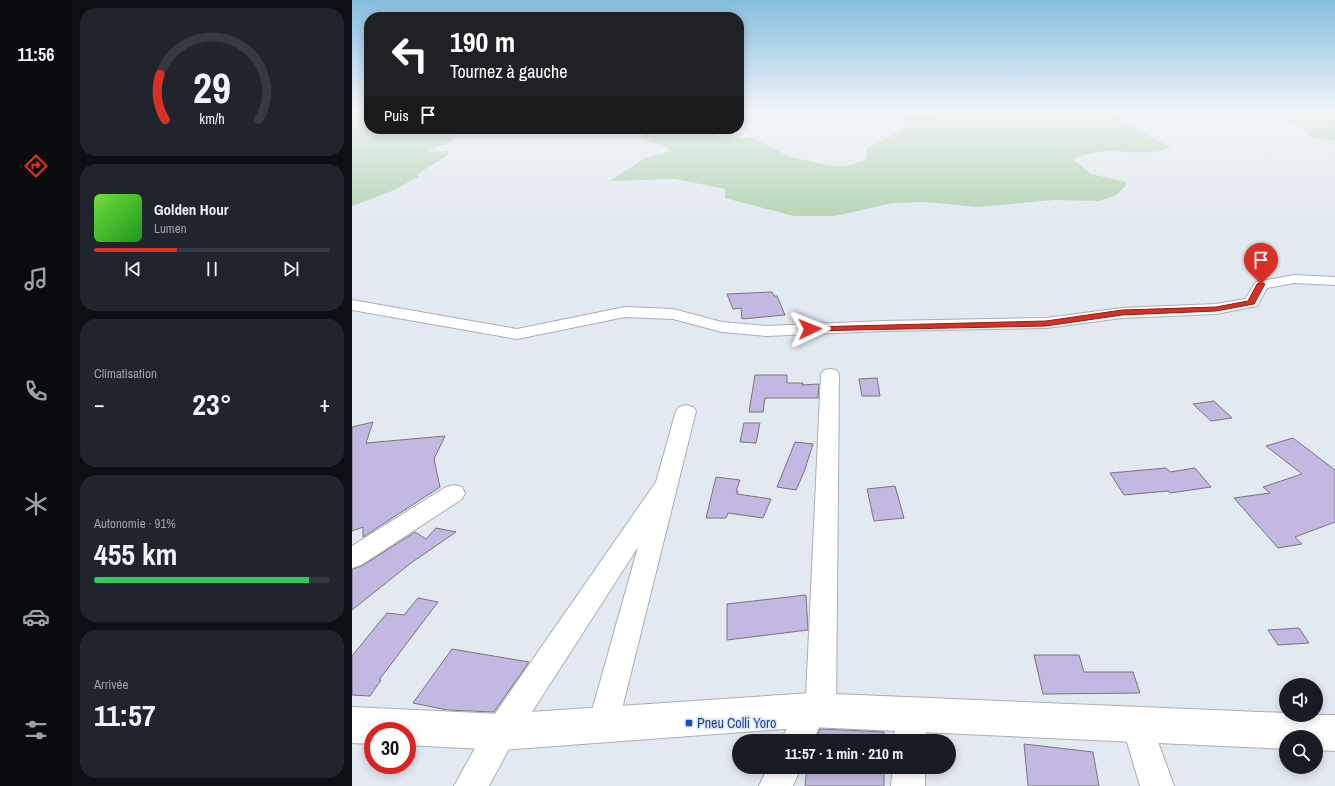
<!DOCTYPE html>
<html lang="fr">
<meta charset="utf-8">
<style>
:root{--surface:#171b24;--page:#20242c;--text:#f1f3f6;--muted:#9ea1a6;--line:#363941;--accent:#d93025}
body{margin:0;font-family:"Archivo Narrow",sans-serif;background:var(--page);color:var(--text);height:100vh;display:flex;flex-direction:column;font-size:15px;white-space:nowrap}
*{box-sizing:border-box;margin:0}
p{font-size:13px;color:var(--muted)}
.icon{flex:none;width:22px;height:22px;fill:none;stroke:currentColor;stroke-width:2;stroke-linecap:round;stroke-linejoin:round}
.map{position:relative;flex:1;overflow:hidden}
.panel{display:flex;flex-direction:column;gap:8px;padding:8px;background:#0d0f14;width:280px}
.panel>*{flex:none}
.top-card{position:absolute;left:12px;top:12px;width:380px;height:122px;border-radius:16px;box-shadow:0 2px 10px #0003;background:#202124;color:#fff;overflow:hidden}
.controls{position:absolute;left:927px;top:678px;display:grid;gap:8px}
.controls a{display:grid;place-items:center;width:44px;height:44px;border-radius:50%;background:var(--surface);box-shadow:0 2px 10px #0003;font-size:20px}
.speed{position:absolute;left:12px;top:722px;display:flex;gap:8px;font-size:20px;font-weight:700;text-align:center}
.speed>*{display:grid;place-content:center;width:52px;height:52px;border-radius:50%;background:var(--surface);box-shadow:0 2px 10px #0003;line-height:1}
.speed .limit{border:6px solid #d22;background:#fff;color:#111}
.pin{position:absolute;display:grid;place-items:center;width:34px;height:34px;color:#fff;margin:-41px -17px;border-radius:50% 50% 50% 0;rotate:-45deg;box-shadow:0 0 4px #0007}
.pin .icon{rotate:45deg}
.me{position:absolute;width:44px;margin:-22px;rotate:88deg;stroke-linejoin:round;filter:drop-shadow(0 0 3px #0008)}
.turn{display:flex;align-items:center;gap:14px;height:84px;padding:0 20px;font-size:18px}
.turn .icon{width:52px;height:52px;stroke-width:2.5}
.turn b{display:block;font-size:28px;line-height:34px}
.then{display:flex;align-items:center;height:38px;padding:0 20px;background:#0003;gap:8px;font-size:15px}
.big{font-size:30px;font-weight:800;line-height:1.1}
.panel .widget{flex:1;display:flex;flex-direction:column;justify-content:center;gap:6px;min-width:0;padding:0 14px;border-radius:16px;background:var(--page)}
.panel .dial{align-items:center;gap:0}
.dial svg{height:104px;overflow:visible;fill:none;stroke:var(--line);stroke-width:7;stroke-linecap:round;text-anchor:middle}
.dial text{fill:var(--text);stroke:none}
.song{display:flex;align-items:center;gap:12px}
.cover{width:48px;height:48px;border-radius:6px;background:linear-gradient(135deg,hsl(100 70% 55%),hsl(120 70% 35%))}
.played{height:4px;border-radius:2px;background:linear-gradient(90deg,var(--accent) 35%,var(--line) 35%)}
.keys{display:flex;justify-content:space-around;direction:ltr}
.heat{display:flex;justify-content:space-between;align-items:center;font-size:22px;direction:ltr}
.charge{height:6px;border-radius:3px;background:linear-gradient(90deg,#34c759 91%,var(--line) 0)}
.trip{position:absolute;left:380px;top:734px;width:224px;height:40px;border-radius:20px;background:var(--surface);box-shadow:0 2px 10px #0003;font-weight:800;line-height:40px;text-align:center}
main{display:flex;flex:1;min-height:0}
.tabs{display:flex;flex-direction:column;width:72px;justify-content:space-around;align-items:center;background:#090b0e;color:var(--muted)}
.tabs .icon{width:28px;height:28px}
.tabs .current{color:var(--accent)}
.tabs b{font-size:18px;color:var(--text)}
.map>svg:first-child{display:block}
.green{fill:#b4d4b4}
.building{fill:#c3b8e1;stroke:#78767e}
.lines{fill:none;stroke-linecap:round;stroke-linejoin:round}
.minor-casing{stroke:#a8afb5;stroke-width:2}
.tertiary-casing{stroke:#a8afb5;stroke-width:2}
.minor{fill:#fff;fill-rule:evenodd}
.tertiary{fill:#fff;fill-rule:evenodd}
.route{fill:#d93025;stroke:#8d1f18}
.transit-dot{fill:#1a4fb4;stroke:#e2e9f0;stroke-width:1.5}
.labels{text-anchor:middle;stroke-width:3.5;stroke-linejoin:round;paint-order:stroke}
.near-transit-label{font-size:14px;fill:#164399;stroke:#e2e9f0;text-anchor:start}
</style>
<main>
<nav class="tabs">
<b>11:56</b>
<svg class="icon current" aria-label="directions" viewBox="0 0 24 24"><path d="M12 3l9 9-9 9-9-9zM9 14v-3h6M13 9l2 2-2 2"/></svg>
<svg class="icon" aria-label="music" viewBox="0 0 24 24"><path d="M9 18V5l10-2v13"/><circle cx="6" cy="18" r="3"/><circle cx="16" cy="16" r="3"/></svg>
<svg class="icon" aria-label="phone" viewBox="0 0 24 24"><path d="M5 4h4l2 5-3 2q2 4 5 5l2-3 5 2v4C11 20 4 13 5 4z"/></svg>
<svg class="icon" aria-label="climate" viewBox="0 0 24 24"><path d="M12 3v18M4 7l16 10M4 17L20 7"/></svg>
<svg class="icon" aria-label="car" viewBox="0 0 24 24"><path d="M5 17H2v-5l4-1 3-4h7l3 4 3 1v5h-3M9 17h6M6 11h13"/><circle cx="7" cy="17" r="2"/><circle cx="17" cy="17" r="2"/></svg>
<svg class="icon" aria-label="filters" viewBox="0 0 24 24"><path d="M4 7h16M4 17h16"/><circle cx="9" cy="7" r="2"/><circle cx="15" cy="17" r="2"/></svg>
</nav>
<section class="panel">
<div class="widget dial"><svg viewBox="0 0 100 80">
<path d="M14 69A42 42 0 1 1 86 69"/>
<path d="M14 69A42 42 0 0 1 10 34" stroke="#d93025"/>
<text x="50" y="56" font-size="32" font-weight="700">29</text>
<text x="50" y="72" font-size="11">km/h</text>
</svg></div>
<div class="widget">
<div class="song"><i class="cover"></i><div><b>Golden Hour</b><p>Lumen</p></div></div>
<div class="played"></div>
<div class="keys"><svg class="icon" aria-label="previous" viewBox="0 0 24 24"><path d="M18 5L8 12l10 7zM5 5v14"/></svg><svg class="icon" aria-label="pause" viewBox="0 0 24 24"><path d="M8 5v14M16 5v14"/></svg><svg class="icon" aria-label="next" viewBox="0 0 24 24"><path d="M6 5l10 7-10 7zM19 5v14"/></svg></div>
</div>
<div class="widget"><p>Climatisation</p>
<div class="heat"><a>−</a><b class="big">23°</b><a>+</a></div>
</div>
<div class="widget"><p>Autonomie · 91%</p><b class="big">455 km</b><div class="charge"></div></div>
<div class="widget"><p>Arrivée</p><b class="big">11:57</b></div>
</section>
<div class="map">
<svg width="983" height="786" viewBox="0 0 983 786">
<rect width="100%" height="100%" fill="#e2e9f0"/>
<!-- green -->
<g class="green">
<polygon points="0,112 17,112 17,129 102,129 101,140 94,144 75,150 82,152 96,151 96,155 67,173 66,177 40,191 0,206"/>
<path d="M580,112H761L771,122L819,147C796,158 768,148 744,152C737,153 730,156 723,158L722,160L739,174L774,182V186L764,195L748,201L702,200L626,207L573,202L541,203L483,216H442L373,198V189L323,179L258,181L293,158L317,152L316,147L287,138L300,129H320L325,132L350,131L360,133L369,139L400,137L438,157L480,166H495L514,160L515,148L555,127L546,121L552,118L577,115Z"/>
<polygon points="902,112 983,112 983,141 959,137 945,125"/>
</g>
<!-- building -->
<g class="building">
<polygon points="420,292 422,296 425,296 433,315 390,319 389,308 381,309 375,294"/>
<polygon points="403,375 435,375 435,383 451,383 450,385 467,384 466,398 413,398 411,412 397,412"/>
<polygon points="525,378 528,396 510,396 507,379"/>
<polygon points="862,401 880,418 859,421 841,404"/>
<polygon points="21,422 14,443 93,436 82,459 88,487 11,537 11,527 0,531 0,427"/>
<polygon points="392,423 408,423 404,443 388,442"/>
<polygon points="941,438 983,470 983,522 943,537 950,544 926,548 882,498 918,493 911,487 950,474 914,446"/>
<polygon points="443,442 461,444 452,472 444,490 425,487"/>
<polygon points="814,468 818,472 843,468 859,487 818,493 816,491 772,495 758,473"/>
<polygon points="364,477 388,480 384,491 386,491 385,494 419,499 411,518 376,513 374,518 354,518"/>
<polygon points="543,486 552,518 522,521 515,489"/>
<polygon points="84,528 104,532 59,563 0,610 0,569 10,566 63,532 74,539"/>
<polygon points="454,595 456,630 375,640 375,604"/>
<polygon points="66,598 86,602 27,680 29,680 18,696 0,695 0,656 35,613 52,615"/>
<polygon points="947,628 957,643 926,645 916,630"/>
<polygon points="100,649 177,662 142,712 95,710 61,703"/>
<polygon points="682,655 727,655 732,672 781,672 788,693 691,694"/>
<polygon points="468,729 532,732 532,741 463,741"/>
<polygon points="672,744 741,752 747,786 676,786"/>
<polygon points="455,767 532,767 532,786 453,786"/>
</g>
<g class="lines">
<!-- minor casing -->
<g class="minor-casing">
<g id="minor">
<polygon points="387,112 421,112 417,115 387,118"/>
<polygon points="942,275 983,277 983,285 942,283 915,288 905,306 864,314 770,318 694,328 531,331 414,336 370,332 321,319 273,317 165,339 0,310 0,300 165,329 273,307 321,309 370,322 414,326 531,321 694,318 770,308 864,304 893,299 904,282"/>
<polygon points="478,369 484,370 487,374 484,711 480,721 468,725 461,741 429,741 448,700 454,697 469,374 472,370"/>
<polygon points="334,405 341,407 344,411 266,725 262,736 251,740 240,736 236,725 286,547 160,743 137,786 102,786 138,721 304,482 324,411 327,407"/>
<polygon points="102,485 110,487 113,493 110,499 9,565 0,568 0,546 94,487"/>
<polygon points="559,701 570,705 574,716 574,741 542,741 544,716 548,705"/>
<polygon points="785,710 796,714 822,786 788,786 770,725 774,714"/>
<polygon points="416,767 449,767 441,786 407,786"/>
<polygon points="541,767 573,767 573,786 539,786"/>
</g>
</g>
<!-- tertiary casing -->
<g class="tertiary-casing">
<polygon id="tertiary" points="459,693 934,713 934,715 983,715 983,751 964,750 964,737 934,737 934,749 459,727 149,750 55,745 55,731 21,731 21,744 0,743 0,707 149,714"/>
</g>
<!-- minor -->
<use href="#minor" class="minor"/>
<!-- tertiary -->
<use href="#tertiary" class="tertiary"/>
</g>
<!-- sky -->
<linearGradient id="sky" x2="0" y2="1"><stop stop-color="#85bdde"/><stop offset="0.5" stop-color="#f2f5f8"/><stop offset="1" stop-color="#f2f5f8" stop-opacity="0"/></linearGradient>
<rect width="983" height="222" fill="url(#sky)"/>
<!-- route -->
<polygon class="route" points="909,282 913,284 902,304 864,311 770,315 694,326 458,331 454,329 458,327 694,321 770,310 864,307 896,301 905,284"/>
<!-- markers -->
<rect class="transit-dot" x="333" y="719" width="8" height="8" rx="2"/>
<g class="labels">
<!-- near-transit labels -->
<g class="near-transit-label">
<text x="345" y="728">Pneu Colli Yoro</text>
</g>
</g>
</svg>
<div class="controls">
<a><svg class="icon" aria-label="sound" viewBox="0 0 24 24"><path d="M4 9h4l5-4v14l-5-4H4zM17 9q2 3 0 6"/></svg></a>
<a><svg class="icon" aria-label="search" viewBox="0 0 24 24"><circle cx="10" cy="10" r="6"/><path d="M15 15l6 6"/></svg></a>
</div>
<div class="speed"><div class="limit">30</div></div>
<div class="pin" style="left:909px;top:284px;background:#d93025"><svg class="icon" aria-label="arrive" viewBox="0 0 24 24"><path d="M6 21V4h12l-3 4 3 4H6"/></svg></div>
<svg class="me" style="left:458px;top:329px" viewBox="-20 -20 40 40"><path d="M0-17L14 15 0 8-14 15z" fill="#d93025" stroke="#fff" stroke-width="4"/></svg>
<div class="trip">11:57 · 1 min · 210 m</div>
<div class="top-card">
<div class="turn"><svg class="icon" aria-label="left" viewBox="0 0 24 24"><path d="M17 20v-9H6M10 6l-5 5 5 5"/></svg><div><b>190 m</b>Tournez à gauche</div></div>
<div class="then">Puis<svg class="icon" aria-label="arrive" viewBox="0 0 24 24"><path d="M6 21V4h12l-3 4 3 4H6"/></svg></div>
</div>
</div>
</main>
